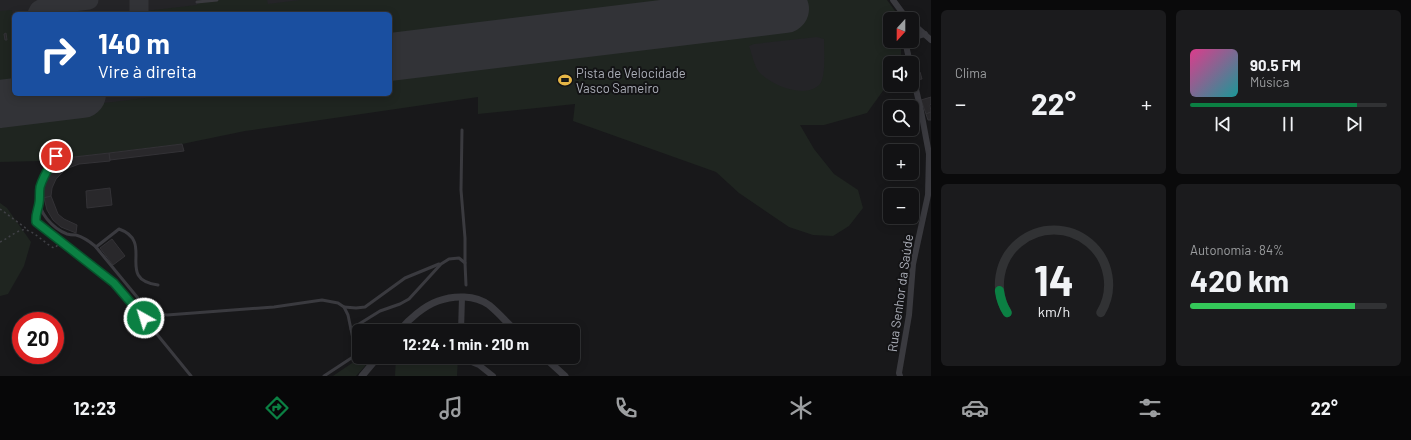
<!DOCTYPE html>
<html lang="pt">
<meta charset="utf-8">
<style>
:root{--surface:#121214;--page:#1b1b1d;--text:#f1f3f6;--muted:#9c9ea0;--line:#313234;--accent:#0b8043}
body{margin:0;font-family:Barlow,sans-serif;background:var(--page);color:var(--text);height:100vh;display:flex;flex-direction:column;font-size:15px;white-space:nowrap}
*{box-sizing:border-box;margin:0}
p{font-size:13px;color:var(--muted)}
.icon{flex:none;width:22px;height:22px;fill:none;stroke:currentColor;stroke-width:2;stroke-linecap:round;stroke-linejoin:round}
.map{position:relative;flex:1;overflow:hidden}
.sheet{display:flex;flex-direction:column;gap:10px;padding:10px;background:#0a0a0b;width:480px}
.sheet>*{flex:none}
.banner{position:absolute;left:12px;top:12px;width:380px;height:84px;border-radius:6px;box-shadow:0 2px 10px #0003,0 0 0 1px var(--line);background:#1a4fa0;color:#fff;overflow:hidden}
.needle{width:26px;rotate:201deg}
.tools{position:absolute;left:883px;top:12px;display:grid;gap:8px}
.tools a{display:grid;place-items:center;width:36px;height:36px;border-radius:6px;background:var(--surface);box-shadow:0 2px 10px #0003,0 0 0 1px var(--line);font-size:20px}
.speed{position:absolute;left:12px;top:312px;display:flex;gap:8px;font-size:20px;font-weight:700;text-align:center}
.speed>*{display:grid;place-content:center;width:52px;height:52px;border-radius:50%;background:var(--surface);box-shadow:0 2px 10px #0003,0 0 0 1px var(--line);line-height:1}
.speed .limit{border:6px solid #d22;background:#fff;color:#111}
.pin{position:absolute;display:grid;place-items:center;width:34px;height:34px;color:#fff;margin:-17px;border:2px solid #fff;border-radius:50%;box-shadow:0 1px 4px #0007}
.me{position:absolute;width:44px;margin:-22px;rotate:321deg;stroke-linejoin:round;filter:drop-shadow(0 0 3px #0008)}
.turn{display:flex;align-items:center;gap:14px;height:84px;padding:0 20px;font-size:18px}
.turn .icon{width:52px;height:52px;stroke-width:2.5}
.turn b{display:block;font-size:28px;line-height:34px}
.big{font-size:30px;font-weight:700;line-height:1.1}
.sheet .tile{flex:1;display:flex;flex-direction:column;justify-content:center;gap:6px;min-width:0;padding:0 14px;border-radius:6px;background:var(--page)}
.sheet .dial{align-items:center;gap:0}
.dial svg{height:104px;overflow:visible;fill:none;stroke:var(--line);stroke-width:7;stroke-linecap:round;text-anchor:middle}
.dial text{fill:var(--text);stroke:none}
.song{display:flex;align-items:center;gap:12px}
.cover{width:48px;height:48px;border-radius:6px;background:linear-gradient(135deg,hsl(330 70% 55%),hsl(180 70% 35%))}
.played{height:4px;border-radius:2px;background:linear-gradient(90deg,var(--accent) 85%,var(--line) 85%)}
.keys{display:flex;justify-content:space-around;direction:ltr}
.heat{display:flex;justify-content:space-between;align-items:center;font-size:22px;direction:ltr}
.charge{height:6px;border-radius:3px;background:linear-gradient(90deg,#34c759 84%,var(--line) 0)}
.sheet .tiles{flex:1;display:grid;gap:10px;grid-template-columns:repeat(2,1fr)}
.trip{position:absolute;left:352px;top:324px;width:228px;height:40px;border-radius:6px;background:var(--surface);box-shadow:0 2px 10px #0003,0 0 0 1px var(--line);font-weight:700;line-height:40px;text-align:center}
.tab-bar{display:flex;height:64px;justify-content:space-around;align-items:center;background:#070708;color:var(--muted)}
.tab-bar .icon{width:28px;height:28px}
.tab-bar .selected{color:var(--accent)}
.tab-bar b{font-size:18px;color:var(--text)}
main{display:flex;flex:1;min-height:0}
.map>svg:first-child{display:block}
.built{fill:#242427}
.green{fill:#1f2520;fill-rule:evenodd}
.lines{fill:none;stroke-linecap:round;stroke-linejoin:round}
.taxiway{stroke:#323337;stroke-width:19}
.runway{stroke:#323337;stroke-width:48}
.building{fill:#29282b;stroke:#333236}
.path{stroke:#404146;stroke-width:1.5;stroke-dasharray:2 3;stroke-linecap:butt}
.service{stroke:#3a3a3f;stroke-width:3}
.minor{stroke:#3a3a3f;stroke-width:6}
.tertiary{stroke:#3a3a3f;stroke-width:7}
.route-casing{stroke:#07532c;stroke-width:10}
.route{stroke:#0b8043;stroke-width:7}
.labels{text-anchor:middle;stroke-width:4;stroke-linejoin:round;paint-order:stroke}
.poi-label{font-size:13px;fill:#acafb9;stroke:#131315;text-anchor:start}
.street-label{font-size:13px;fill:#acafb9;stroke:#131315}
</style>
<main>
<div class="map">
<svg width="931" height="376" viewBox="0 0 931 376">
<rect width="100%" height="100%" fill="#18181a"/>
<!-- built -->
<polygon class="built" points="0,0 848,0 826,96 390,92 390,14 14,14 14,94 372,94 0,138"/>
<!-- green -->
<g class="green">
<polygon points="197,0 267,0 268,4 300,0 749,0 390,44 390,14 144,14 146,11 197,5"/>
<path d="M785,0H887L901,19H890V41H901V63H890V81L867,113L824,125H800L814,149L834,174L858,190L863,208L849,226L833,236L813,235L789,227L739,193L716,172L573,121L575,104L478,114V97L245,131L182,144L40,161L0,162V116L177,94H390V68L787,22ZM817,37L824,39C824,50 826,77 820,84C806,100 770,85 759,72C754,66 752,54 749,46L754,44Z"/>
<polygon points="12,10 14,22 14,89 0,91 0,11"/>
<polygon points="0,203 7,208 31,242 24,266 8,294 0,296"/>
<polygon points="361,357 373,357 356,376 333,376"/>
<polygon points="396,357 458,357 457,376 395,376"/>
</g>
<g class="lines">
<!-- taxiway -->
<g class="taxiway">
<polyline points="37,14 39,10 48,5 89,0"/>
<polyline points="139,14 139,0"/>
<polyline points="33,100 43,94"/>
</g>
<!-- runway -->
<g class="runway">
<polyline points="390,57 785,9"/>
<polyline points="0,104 82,94"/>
</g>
</g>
<!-- building -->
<g class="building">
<polygon points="6,33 7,40 5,40 4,34"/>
<polygon points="920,72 922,79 916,80 914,73"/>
<polygon points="931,97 931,104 930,105 931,112 926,114 921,100"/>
<polygon points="931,112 931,120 928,120 926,114"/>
<polygon points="182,144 184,151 110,160 109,153"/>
<polygon points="109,153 110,161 79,164 66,169 56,179 52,188 51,196 43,198 44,187 49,176 60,164 74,157"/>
<polygon points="110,188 112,205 87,208 86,191"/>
<polygon points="51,196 58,214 64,219 77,225 76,233 61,227 53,220 47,210 44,198"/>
<polygon points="112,239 125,256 113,265 100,248"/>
</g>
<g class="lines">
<!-- path -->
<g class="path">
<polyline points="0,209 27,229"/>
<path d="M0,242C7,239 12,234 19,231C30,225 43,243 54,248L58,245"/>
</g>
<!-- service -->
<g class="service">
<polyline points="197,2 217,0"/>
<polyline points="462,130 461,190 465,238 465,263"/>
<path d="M56,156C45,175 30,198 47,219C52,225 59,231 67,234C70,235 73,235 76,235C83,237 89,241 95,246L142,303C150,310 156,314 167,315L274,307L322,300L338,303L344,307L348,315L353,339L359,347"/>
<polyline points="39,202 35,215 36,222 114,283 125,295 191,376"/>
<path d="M96,247L119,229C156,242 114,279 158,285"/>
<polyline points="344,307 356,308 365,307 405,278 439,264"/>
<polyline points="351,329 380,311 400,304 409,299 441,264 449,259 459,258 465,263 466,285"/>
<polyline points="324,376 359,353"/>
</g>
<!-- minor -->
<g class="minor">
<polyline points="893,0 907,19"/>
<polyline points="912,23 931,40"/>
<polyline points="912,38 925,34"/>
<polyline points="905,41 910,63"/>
<polyline points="461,331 462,297"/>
<polyline points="462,357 464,359 479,365 493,376"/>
<polyline points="900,376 899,373 909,315 913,264 928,195 929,154 921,111 912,72"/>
</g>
<!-- tertiary -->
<g class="tertiary">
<path d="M399,331C409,319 424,306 438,301C454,295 475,295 489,305C499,313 507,323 516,331"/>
<polyline points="544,357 565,376"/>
<polyline points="362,376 378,357"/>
</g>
</g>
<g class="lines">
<!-- route casing -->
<g class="route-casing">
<path id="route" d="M56,156C50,166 43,176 40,187C39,193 40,198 39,203C38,210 35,215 36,222L114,283L144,318"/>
</g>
<!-- route -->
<use href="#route" class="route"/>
</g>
<!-- icons -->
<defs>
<g id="stadium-bare" transform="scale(1.08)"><path d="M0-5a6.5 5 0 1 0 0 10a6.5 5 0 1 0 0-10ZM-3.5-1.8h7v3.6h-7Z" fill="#e5b646" stroke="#131315" stroke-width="2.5" paint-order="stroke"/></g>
</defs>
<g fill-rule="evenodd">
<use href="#stadium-bare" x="565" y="80"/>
</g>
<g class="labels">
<!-- poi labels -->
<g class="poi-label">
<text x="576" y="78">Pista de Velocidade<tspan x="576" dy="15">Vasco Sameiro</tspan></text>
</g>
<!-- street labels -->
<g class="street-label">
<text transform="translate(900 293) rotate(-82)" y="5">Rua Senhor da Saúde</text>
</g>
</g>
</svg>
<div class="tools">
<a><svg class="needle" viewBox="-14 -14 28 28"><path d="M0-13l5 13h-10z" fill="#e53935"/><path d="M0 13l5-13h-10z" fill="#9c9ea0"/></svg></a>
<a><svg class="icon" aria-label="sound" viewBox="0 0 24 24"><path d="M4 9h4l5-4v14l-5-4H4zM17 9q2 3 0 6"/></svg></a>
<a><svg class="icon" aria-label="search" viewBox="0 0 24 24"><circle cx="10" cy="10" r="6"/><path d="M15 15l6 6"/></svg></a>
<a>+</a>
<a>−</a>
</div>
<div class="speed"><div class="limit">20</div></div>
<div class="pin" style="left:56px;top:156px;background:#d93025"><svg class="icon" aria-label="arrive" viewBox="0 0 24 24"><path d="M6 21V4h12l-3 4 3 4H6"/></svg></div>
<svg class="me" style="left:144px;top:318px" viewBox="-20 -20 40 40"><circle r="17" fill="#0b8043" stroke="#fff" stroke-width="3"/><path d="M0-11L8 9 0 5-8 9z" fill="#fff"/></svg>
<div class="trip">12:24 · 1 min · 210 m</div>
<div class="banner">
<div class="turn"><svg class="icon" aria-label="right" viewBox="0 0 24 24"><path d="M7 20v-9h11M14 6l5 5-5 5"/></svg><div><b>140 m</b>Vire à direita</div></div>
</div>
</div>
<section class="sheet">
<div class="tiles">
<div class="tile"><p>Clima</p>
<div class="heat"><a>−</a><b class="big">22°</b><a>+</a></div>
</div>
<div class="tile">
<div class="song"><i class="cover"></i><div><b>90.5 FM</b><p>Música</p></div></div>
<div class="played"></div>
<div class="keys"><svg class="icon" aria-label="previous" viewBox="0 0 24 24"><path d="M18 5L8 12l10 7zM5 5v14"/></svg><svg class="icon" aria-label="pause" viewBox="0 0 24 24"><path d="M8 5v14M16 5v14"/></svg><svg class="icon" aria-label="next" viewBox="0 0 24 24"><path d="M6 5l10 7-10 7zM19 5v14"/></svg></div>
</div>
<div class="tile dial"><svg viewBox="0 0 100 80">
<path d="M14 69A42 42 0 1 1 86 69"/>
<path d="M14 69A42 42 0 0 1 8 52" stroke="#0b8043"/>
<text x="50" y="56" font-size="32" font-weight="700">14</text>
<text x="50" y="72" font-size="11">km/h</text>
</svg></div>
<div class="tile"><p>Autonomia · 84%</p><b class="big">420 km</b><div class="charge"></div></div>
</div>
</section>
</main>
<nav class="tab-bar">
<b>12:23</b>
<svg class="icon selected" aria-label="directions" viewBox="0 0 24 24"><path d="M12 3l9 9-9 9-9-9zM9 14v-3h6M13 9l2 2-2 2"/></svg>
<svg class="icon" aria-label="music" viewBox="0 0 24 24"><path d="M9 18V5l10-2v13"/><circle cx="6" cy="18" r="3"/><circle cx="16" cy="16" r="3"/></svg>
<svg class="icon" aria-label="phone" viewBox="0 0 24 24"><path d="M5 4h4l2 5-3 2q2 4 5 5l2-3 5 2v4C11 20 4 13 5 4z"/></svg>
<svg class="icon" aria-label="climate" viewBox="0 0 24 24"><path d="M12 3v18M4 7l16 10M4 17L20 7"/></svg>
<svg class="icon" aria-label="car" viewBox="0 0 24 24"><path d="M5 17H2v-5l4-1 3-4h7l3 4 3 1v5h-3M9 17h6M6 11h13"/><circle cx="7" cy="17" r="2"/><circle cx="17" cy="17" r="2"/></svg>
<svg class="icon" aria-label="filters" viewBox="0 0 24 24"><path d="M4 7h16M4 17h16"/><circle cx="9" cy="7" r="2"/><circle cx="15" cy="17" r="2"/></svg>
<b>22°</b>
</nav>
